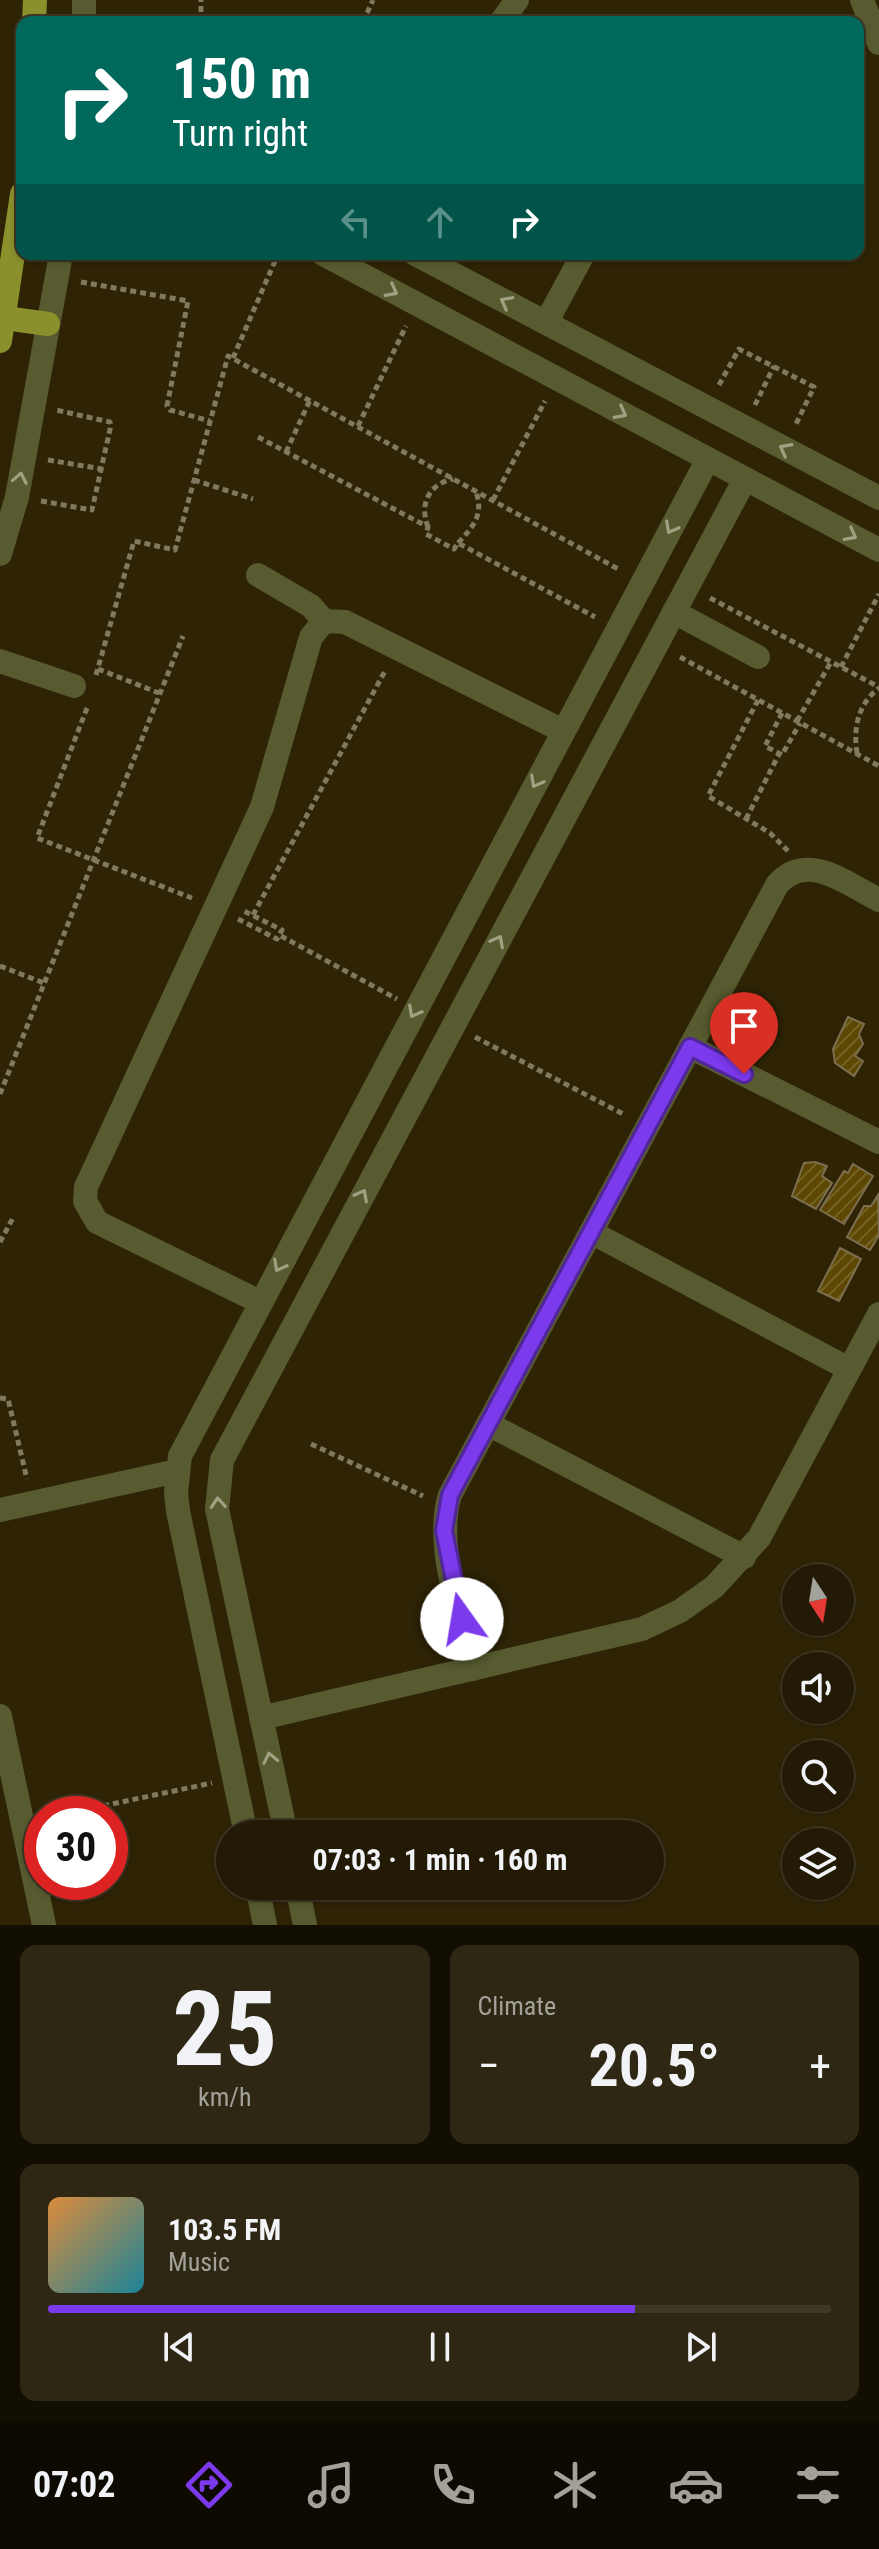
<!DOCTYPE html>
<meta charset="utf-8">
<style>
:root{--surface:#221a04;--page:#2e2713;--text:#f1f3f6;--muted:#a2a19a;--line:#3f3826;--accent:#7c3aed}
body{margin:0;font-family:"Roboto Condensed",sans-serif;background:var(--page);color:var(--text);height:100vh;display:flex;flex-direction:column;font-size:30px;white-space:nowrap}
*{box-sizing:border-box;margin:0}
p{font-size:26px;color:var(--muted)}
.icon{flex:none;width:44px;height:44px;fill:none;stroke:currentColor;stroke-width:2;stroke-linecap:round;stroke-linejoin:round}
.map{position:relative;height:1925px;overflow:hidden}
.panel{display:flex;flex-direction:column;gap:20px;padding:20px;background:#130e02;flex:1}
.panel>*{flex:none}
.banner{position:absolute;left:16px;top:16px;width:848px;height:244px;border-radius:16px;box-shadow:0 2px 6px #0004,0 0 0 2px var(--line);background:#00695c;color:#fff;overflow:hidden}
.needle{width:52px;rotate:168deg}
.buttons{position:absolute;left:782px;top:1564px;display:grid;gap:16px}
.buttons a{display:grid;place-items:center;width:72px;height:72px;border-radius:50%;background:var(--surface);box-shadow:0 2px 6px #0004,0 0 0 2px var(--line);font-size:40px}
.speed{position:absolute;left:24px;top:1796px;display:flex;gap:16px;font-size:40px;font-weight:700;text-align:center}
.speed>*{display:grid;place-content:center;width:104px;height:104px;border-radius:50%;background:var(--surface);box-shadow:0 2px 6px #0004,0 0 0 2px var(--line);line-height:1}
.speed .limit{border:12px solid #d22;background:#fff;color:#111}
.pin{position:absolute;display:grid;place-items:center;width:68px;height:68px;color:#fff;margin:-82px -34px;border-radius:50% 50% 50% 0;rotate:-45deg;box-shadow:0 0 8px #0007}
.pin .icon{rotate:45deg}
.me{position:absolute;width:88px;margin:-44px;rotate:347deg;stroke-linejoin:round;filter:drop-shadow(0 0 6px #0008)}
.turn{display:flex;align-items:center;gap:28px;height:168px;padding:0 24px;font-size:36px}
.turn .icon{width:104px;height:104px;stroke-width:2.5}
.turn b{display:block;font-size:56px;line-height:68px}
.lanes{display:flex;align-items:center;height:76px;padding:0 24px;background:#0003;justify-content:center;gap:40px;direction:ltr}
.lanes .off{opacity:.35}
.big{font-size:60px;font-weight:700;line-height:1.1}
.panel .card{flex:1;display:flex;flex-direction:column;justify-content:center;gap:12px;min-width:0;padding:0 28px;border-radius:16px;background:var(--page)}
.panel .dial{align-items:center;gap:0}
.dial b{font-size:104px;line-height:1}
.song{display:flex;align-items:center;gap:24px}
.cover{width:96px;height:96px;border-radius:12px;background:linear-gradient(135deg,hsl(30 70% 55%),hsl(190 70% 35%))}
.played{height:8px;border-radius:4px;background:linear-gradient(90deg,var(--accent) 75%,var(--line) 75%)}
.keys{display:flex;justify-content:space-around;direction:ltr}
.heat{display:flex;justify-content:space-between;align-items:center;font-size:44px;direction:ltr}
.panel .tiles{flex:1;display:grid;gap:20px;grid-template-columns:1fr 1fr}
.card:last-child{grid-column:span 2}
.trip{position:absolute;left:216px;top:1820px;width:448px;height:80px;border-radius:40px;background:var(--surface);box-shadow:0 2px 6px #0004,0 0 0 2px var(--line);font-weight:700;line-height:80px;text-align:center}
.dock{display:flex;height:128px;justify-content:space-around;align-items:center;background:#0e0a02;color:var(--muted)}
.dock .icon{width:56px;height:56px}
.dock .active{color:var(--accent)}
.dock b{font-size:36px;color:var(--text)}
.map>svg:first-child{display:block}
.building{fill:url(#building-hatch);stroke:#7b6f50;stroke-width:2}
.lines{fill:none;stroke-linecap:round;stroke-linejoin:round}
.path{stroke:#817860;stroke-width:5;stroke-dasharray:6 4;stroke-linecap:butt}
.minor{stroke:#575b2f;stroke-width:24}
.major{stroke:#8a902c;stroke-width:24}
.oneway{stroke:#a2a082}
.route-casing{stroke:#51269a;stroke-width:20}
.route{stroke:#7c3aed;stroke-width:14}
</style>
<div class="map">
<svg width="879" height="1925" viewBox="0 0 879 1925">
<defs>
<pattern id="building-hatch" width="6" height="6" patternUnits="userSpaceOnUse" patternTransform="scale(2)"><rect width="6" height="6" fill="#5d4702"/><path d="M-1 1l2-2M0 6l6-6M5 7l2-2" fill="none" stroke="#746226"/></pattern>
</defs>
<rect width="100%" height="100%" fill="#2e2305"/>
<!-- building -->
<g class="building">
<polygon points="848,1017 864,1024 859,1034 863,1044 855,1056 863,1061 854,1076 835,1063 833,1049"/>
<polygon points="815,1162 827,1166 822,1176 832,1183 816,1209 792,1196 804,1163"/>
<polygon points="853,1164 873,1176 844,1224 820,1210 844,1171 848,1173"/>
<polygon points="878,1195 879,1235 870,1250 847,1237 864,1206 871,1206"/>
<polygon points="840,1248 861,1259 839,1301 818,1291"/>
</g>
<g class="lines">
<!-- path -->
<g class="path">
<polyline points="201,22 201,0"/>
<polyline points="363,22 373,0"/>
<polyline points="81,282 188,301 167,406 170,410 210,421"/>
<polyline points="233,358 278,254"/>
<polyline points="719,385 739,349 814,387 795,426"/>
<polyline points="755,405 774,366"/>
<polyline points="358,426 406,326"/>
<polyline points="258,437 428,527 426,534 454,549 458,543 595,617"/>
<polyline points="286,452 310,400"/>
<polyline points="48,460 102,469"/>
<polyline points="194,480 253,499"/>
<polyline points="493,500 545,401"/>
<polyline points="41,501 92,510 111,425 110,422 56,410"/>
<path d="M428,527C419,504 429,484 453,479"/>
<path d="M458,543C473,527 484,515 476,492"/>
<polyline points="710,598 879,687"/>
<polyline points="680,657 879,766"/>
<polyline points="841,667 879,594"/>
<polyline points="98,669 159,693"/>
<polyline points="96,675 134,541 175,550 228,356 620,570"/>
<polyline points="758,700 708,796 770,833 788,851"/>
<polyline points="87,708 37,838 192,898"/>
<polyline points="782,713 765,746 782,755 800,723"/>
<polyline points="797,721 831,662"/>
<path d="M857,753C853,728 858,704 879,688"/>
<polyline points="746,819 779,754"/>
<polyline points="253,915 385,671"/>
<polyline points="238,919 277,939 282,930 242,910"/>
<polyline points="281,936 397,999"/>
<polyline points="0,966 44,983"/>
<polyline points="475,1037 625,1115"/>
<polyline points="0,1094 183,636"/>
<polyline points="0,1242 14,1216"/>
<polyline points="0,1398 8,1399 27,1479"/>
<polyline points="311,1444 423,1496"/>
<polyline points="64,1814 212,1783"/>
</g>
<!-- minor -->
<g class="minor">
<polyline points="862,0 879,43"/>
<polyline points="84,22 84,0"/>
<polyline points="501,22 517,0"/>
<polyline points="323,254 879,550"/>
<polyline points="415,254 879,498"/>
<polyline points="546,323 583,254"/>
<polyline points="0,554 17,497 61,254"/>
<polyline points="258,575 311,606 324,621"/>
<polyline points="674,612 758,657"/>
<polyline points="0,661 74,686"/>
<polyline points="690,1047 879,1142"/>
<polyline points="591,1232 849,1369"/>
<polyline points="260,1302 97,1222 85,1201 86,1187 262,807 311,637 324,621 345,622 563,731"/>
<polyline points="488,1424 744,1557"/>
<polyline points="0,1510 177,1471"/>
<path d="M473,1669C462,1618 434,1545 450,1495L777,885C806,850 847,884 879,900"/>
<polyline points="0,1716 44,1925"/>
<polyline points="261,1718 642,1629 680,1611 714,1587 759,1538 879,1314"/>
<polyline points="246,1834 178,1511 176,1493 180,1456 708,459"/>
<polyline points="286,1834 217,1509 222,1460 745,479"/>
<polyline points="257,1886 265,1925"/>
<polyline points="297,1886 305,1925"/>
</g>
<!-- major -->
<g class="major">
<polyline points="34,22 35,0"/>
<polyline points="5,318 48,324"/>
<polyline points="0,341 22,194"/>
</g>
</g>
<!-- one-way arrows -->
<defs><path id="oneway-chevron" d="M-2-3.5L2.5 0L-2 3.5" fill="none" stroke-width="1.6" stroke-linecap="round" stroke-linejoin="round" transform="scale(2)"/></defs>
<g class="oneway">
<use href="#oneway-chevron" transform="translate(392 291) rotate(28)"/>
<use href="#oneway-chevron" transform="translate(506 302) rotate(-152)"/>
<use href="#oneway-chevron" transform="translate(621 413) rotate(28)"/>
<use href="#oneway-chevron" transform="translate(785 449) rotate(-152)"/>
<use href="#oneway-chevron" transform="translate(20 478) rotate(-79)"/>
<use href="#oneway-chevron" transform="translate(671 528) rotate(118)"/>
<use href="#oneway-chevron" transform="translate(851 535) rotate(28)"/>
<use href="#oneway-chevron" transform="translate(536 782) rotate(118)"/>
<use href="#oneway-chevron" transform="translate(498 941) rotate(-62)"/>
<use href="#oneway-chevron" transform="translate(414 1012) rotate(118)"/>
<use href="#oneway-chevron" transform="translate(362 1195) rotate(-62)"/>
<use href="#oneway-chevron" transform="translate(279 1266) rotate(118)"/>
<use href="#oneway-chevron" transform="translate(218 1503) rotate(-94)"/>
<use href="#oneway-chevron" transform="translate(270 1758) rotate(-102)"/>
</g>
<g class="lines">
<!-- route casing -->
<g class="route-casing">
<polyline id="route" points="462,1619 444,1531 450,1495 690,1047 744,1074"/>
</g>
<!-- route -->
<use href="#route" class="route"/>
</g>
</svg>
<div class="buttons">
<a><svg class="needle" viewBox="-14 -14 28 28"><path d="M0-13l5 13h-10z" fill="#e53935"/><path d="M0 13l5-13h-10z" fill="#a2a19a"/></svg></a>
<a><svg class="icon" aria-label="sound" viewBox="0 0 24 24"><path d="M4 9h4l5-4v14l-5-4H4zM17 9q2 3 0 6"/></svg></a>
<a><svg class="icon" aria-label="search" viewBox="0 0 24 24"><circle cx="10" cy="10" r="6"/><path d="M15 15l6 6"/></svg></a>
<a><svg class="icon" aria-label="layers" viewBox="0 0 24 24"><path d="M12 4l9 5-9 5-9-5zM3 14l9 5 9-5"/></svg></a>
</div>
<div class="speed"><div class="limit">30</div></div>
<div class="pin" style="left:744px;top:1074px;background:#d93025"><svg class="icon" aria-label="arrive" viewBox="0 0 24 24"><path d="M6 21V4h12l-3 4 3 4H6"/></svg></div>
<svg class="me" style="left:462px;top:1619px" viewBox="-20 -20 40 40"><circle r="19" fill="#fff"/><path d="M0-13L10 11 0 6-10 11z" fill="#7c3aed"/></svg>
<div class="trip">07:03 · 1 min · 160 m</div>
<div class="banner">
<div class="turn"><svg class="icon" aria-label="right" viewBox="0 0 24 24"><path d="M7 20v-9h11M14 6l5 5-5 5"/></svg><div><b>150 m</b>Turn right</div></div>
<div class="lanes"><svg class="icon off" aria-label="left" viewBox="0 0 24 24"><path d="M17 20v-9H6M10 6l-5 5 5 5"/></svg><svg class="icon off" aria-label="ahead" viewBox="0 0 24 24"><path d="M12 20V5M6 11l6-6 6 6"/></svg><svg class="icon" aria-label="right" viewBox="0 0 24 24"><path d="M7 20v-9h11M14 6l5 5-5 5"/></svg></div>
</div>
</div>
<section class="panel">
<div class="tiles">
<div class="card dial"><b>25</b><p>km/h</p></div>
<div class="card"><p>Climate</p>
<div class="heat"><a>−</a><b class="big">20.5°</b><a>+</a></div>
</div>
<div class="card">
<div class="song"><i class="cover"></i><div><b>103.5 FM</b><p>Music</p></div></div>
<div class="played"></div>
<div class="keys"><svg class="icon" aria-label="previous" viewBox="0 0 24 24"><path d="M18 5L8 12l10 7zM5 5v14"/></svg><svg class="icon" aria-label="pause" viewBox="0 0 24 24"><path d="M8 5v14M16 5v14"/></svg><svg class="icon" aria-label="next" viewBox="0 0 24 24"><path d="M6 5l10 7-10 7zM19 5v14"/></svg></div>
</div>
</div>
</section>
<nav class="dock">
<b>07:02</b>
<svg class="icon active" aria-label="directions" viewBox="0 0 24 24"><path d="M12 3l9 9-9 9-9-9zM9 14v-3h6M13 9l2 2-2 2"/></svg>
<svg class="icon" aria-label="music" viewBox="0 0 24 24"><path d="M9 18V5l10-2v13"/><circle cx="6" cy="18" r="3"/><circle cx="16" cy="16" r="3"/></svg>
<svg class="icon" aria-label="phone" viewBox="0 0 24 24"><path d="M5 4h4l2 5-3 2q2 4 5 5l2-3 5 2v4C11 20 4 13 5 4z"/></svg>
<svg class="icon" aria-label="climate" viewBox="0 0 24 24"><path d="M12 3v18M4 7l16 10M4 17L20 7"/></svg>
<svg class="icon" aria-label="car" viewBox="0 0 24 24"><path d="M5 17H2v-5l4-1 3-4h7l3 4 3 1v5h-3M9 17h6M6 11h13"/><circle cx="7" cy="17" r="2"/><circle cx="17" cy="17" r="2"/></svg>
<svg class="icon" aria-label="filters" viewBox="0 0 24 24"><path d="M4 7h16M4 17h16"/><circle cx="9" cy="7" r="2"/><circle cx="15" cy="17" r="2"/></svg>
</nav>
